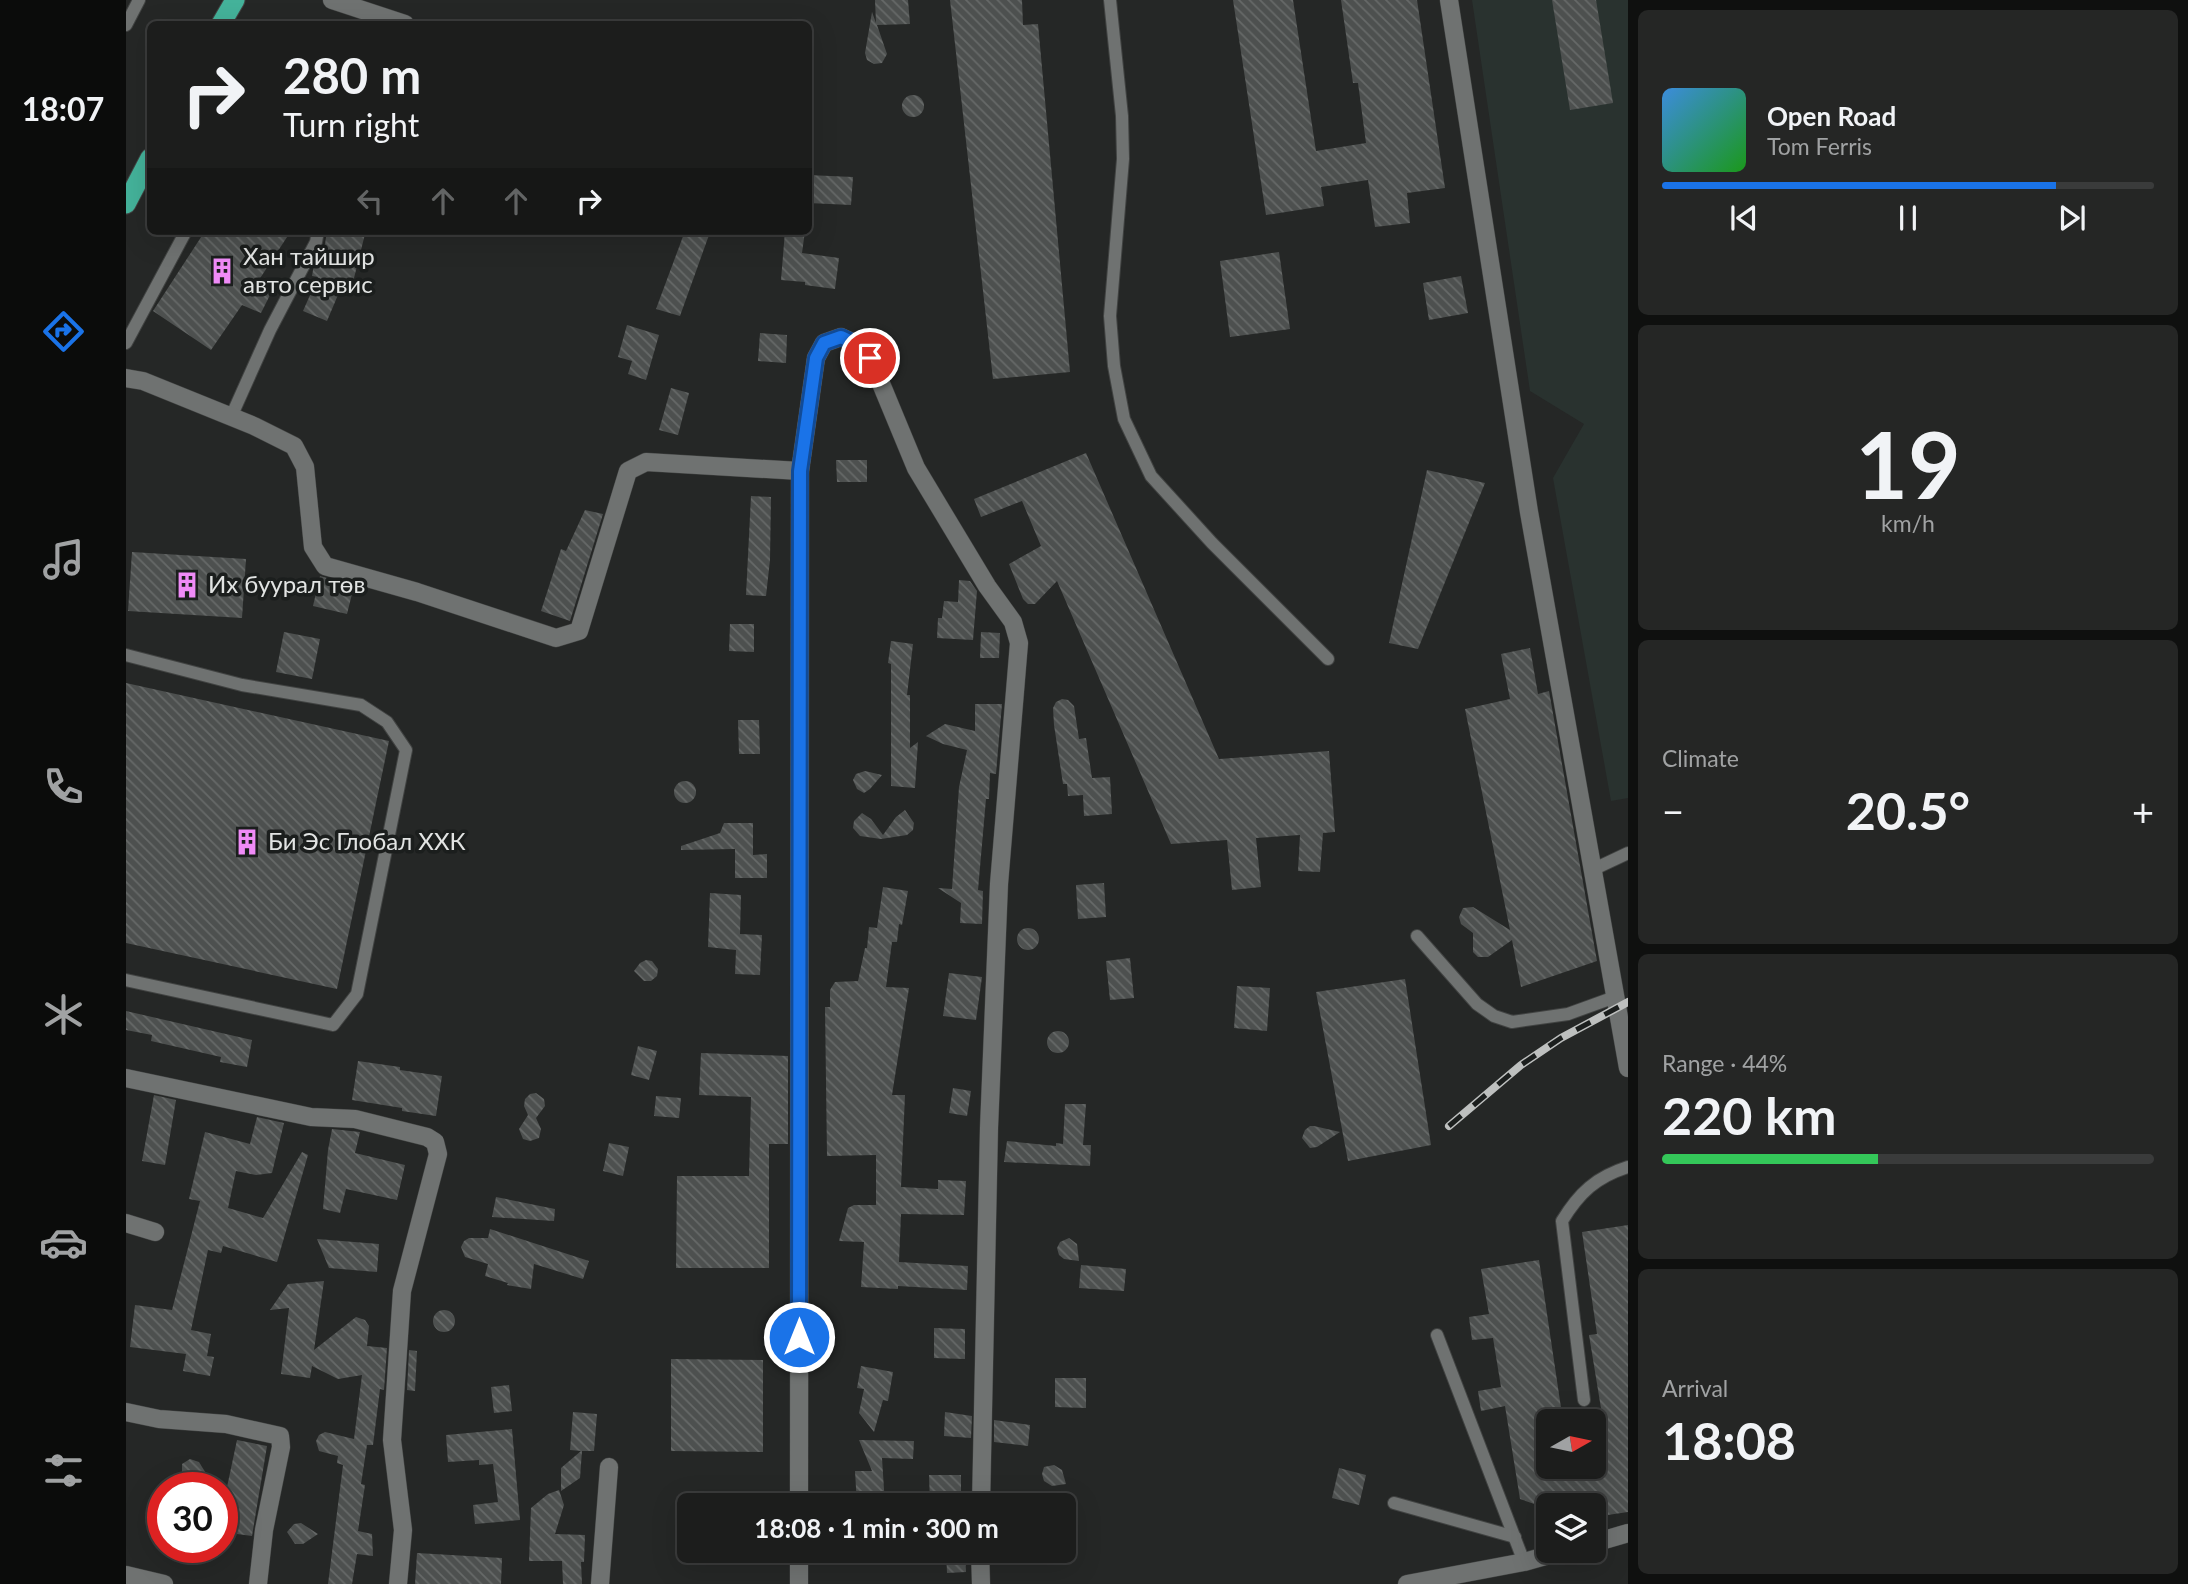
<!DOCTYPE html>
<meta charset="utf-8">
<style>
:root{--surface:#1c1d1c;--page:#252625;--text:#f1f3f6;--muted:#a0a2a3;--line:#3a3b3b;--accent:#1a73e8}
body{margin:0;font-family:Lato,sans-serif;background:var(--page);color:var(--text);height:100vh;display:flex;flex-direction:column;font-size:26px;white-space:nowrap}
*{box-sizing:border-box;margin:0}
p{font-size:23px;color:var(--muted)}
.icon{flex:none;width:38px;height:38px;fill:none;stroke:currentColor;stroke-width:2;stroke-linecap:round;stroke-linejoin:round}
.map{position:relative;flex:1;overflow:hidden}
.panel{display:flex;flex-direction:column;gap:10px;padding:10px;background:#0f100f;width:560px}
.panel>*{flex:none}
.top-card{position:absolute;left:21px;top:21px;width:665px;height:214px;border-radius:10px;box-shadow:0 7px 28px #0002,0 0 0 2px var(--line);background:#1c1d1c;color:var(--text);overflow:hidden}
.needle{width:46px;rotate:81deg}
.fabs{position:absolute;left:1410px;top:1409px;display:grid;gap:14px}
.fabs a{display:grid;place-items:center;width:70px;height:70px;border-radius:10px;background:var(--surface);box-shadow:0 7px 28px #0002,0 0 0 2px var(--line);font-size:35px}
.speed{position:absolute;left:21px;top:1472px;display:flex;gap:14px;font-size:35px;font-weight:700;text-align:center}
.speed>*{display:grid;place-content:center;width:91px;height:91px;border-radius:50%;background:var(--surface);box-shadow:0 7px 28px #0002,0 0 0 2px var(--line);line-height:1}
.speed .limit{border:10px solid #d22;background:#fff;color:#111}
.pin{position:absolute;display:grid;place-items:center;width:60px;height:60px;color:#fff;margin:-30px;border:4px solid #fff;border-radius:50%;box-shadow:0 2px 7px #0007}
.me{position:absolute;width:77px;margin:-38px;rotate:0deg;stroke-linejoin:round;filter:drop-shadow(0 0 5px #0008)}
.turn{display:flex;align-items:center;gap:24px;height:147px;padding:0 21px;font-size:32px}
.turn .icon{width:91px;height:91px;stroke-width:2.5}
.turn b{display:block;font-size:49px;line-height:60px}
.lanes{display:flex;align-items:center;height:66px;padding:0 21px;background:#0003;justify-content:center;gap:35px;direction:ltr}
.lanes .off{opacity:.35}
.big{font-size:52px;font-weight:700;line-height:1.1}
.panel .tile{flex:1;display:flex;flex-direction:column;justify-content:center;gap:10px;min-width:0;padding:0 24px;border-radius:10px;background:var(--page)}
.panel .dial{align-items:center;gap:0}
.dial b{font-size:91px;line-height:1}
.song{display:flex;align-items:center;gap:21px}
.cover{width:84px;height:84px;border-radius:10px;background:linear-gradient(135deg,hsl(210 70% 55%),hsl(120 70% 35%))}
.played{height:7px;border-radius:4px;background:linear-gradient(90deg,var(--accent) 80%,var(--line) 80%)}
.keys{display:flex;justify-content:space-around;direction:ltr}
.heat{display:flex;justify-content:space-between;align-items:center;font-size:38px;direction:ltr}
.charge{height:10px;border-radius:5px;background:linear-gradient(90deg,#34c759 44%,var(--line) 0)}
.trip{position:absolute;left:551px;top:1493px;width:399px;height:70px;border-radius:10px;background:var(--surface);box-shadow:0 7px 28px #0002,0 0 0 2px var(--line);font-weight:700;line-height:70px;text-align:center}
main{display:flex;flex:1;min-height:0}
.tabs{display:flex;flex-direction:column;width:126px;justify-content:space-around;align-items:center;background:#0b0c0b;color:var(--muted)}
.tabs .icon{width:49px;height:49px}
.tabs .on{color:var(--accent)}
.tabs b{font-size:32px;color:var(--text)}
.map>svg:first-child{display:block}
.built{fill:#29322f}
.building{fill:url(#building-back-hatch)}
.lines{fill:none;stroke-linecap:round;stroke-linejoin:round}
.service-casing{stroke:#414342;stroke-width:14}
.minor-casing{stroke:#414342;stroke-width:19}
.tertiary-casing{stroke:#414342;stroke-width:19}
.trunk-casing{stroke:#414342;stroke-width:21}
.service{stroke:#6f7271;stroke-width:12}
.minor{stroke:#6f7271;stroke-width:18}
.tertiary{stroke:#6f7271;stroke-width:18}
.trunk{stroke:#44b29a;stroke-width:19}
.rail-casing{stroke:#bec0bf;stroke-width:8}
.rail{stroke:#1b1e1d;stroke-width:5;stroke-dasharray:16;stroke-linecap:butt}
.route-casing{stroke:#114b97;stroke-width:18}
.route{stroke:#1a73e8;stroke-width:12}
.labels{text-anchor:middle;stroke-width:7;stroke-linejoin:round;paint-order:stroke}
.poi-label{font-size:24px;fill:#e2e4e3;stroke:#1b1e1d;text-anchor:start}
</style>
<main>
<nav class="tabs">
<b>18:07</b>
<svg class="icon on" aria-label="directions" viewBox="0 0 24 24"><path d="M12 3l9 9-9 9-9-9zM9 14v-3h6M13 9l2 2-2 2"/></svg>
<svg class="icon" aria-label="music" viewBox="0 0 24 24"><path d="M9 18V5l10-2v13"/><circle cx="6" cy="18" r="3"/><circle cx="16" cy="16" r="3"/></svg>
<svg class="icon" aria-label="phone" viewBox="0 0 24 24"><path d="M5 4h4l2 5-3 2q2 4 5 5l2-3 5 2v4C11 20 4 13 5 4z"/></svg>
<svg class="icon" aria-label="climate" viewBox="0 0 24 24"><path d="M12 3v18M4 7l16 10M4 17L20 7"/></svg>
<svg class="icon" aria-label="car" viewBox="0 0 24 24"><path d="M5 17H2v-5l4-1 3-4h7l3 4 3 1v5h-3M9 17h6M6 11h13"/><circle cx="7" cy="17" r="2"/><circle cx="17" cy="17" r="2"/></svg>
<svg class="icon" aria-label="filters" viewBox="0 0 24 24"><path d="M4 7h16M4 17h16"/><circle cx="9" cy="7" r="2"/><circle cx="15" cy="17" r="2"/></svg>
</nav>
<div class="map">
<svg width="1502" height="1584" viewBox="0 0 1502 1584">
<defs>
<pattern id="building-back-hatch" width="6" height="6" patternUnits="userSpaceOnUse" patternTransform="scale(1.75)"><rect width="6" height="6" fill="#4d504f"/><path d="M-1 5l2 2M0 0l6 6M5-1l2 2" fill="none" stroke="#666968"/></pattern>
</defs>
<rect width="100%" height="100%" fill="#252726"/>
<!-- built -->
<polygon class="built" points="1346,0 1502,0 1502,798 1485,801 1427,478 1458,424 1404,391"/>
<!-- building -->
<g class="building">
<polygon points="749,0 782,0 784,24 751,25 761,54 756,63 748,64 741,60 739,53 746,12 750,23"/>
<polygon points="824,0 896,0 897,25 912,24 944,372 867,379"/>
<polygon points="1107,0 1167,0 1190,151 1240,143 1232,83 1227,83 1215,0 1291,0 1319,188 1281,193 1284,223 1249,227 1242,180 1195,187 1198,206 1140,215"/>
<polygon points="1426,0 1470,0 1487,103 1444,110"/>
<circle cx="787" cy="106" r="11"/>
<polygon points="682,175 727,177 725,205 682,203"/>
<polygon points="79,231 165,231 129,286 145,293 135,313 116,305 85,350 27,311"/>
<polygon points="201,231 227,231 239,234 226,286 217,283 201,321 177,311 192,277 186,276 188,264 199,244"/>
<polygon points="559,231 572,231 583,235 554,316 530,309"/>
<polygon points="659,231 679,231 676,253 713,258 709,289 679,285 679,282 655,280"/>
<polygon points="1153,252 1164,329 1104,337 1094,261"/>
<polygon points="1335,276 1342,313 1303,320 1297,283"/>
<polygon points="501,325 533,335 520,380 502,374 506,361 492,357"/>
<polygon points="634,333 661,335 660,363 632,361"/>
<polygon points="545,388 563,393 552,435 533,430"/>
<polygon points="960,453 1093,759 1203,751 1209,832 1197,833 1194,872 1172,871 1174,835 1130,838 1135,887 1106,890 1101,840 1045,844 931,581 909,604 902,604 897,599 883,564 915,546 896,501 855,517 848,499"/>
<polygon points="710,460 741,460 741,482 711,482"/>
<polygon points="1301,470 1359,483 1292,649 1263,643"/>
<polygon points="625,496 645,497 644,560 640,596 620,595"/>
<polygon points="459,510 477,514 444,621 415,611 435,549 440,551"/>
<polygon points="6,552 120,559 116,618 2,611"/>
<polygon points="194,576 228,586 221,614 187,606"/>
<polygon points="833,580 844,581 851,591 847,640 811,638 812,618 816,618 818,601 832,602"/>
<polygon points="604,624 628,624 628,652 603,651"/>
<polygon points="158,632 194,639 186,679 150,672"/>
<polygon points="855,632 874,633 873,658 854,658"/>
<polygon points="765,641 787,644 781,695 784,695 784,748 792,742 789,788 765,786 765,664 762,663"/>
<polygon points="1404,648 1412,694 1423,691 1471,961 1395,987 1386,940 1362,957 1352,957 1347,952 1347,933 1335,924 1333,917 1337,908 1347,907 1384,930 1339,709 1384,699 1375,654"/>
<polygon points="0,683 263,741 211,989 0,943"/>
<polygon points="936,699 942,700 948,706 953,739 960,738 966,778 984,777 986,814 958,816 957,795 942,796 941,784 937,784 928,725 927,708 930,702"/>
<polygon points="849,704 876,704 870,774 864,773 863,799 860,799 852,890 857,891 856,924 834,923 835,903 812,888 826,889 833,787 841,750 817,744 800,736 819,724 849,731"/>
<polygon points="612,720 633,720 634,754 613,754"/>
<polygon points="739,771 756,775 744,789 738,793 731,789 727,780 730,774"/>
<circle cx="559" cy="792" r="11"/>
<polygon points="779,810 788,823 787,830 781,835 755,839 734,836 727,828 728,821 736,813 745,819 757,835 770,817"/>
<polygon points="598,823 627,823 627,855 641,854 641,878 609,878 609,849 555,850 555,846 594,833"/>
<polygon points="978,883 980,917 952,919 950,885"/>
<polygon points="757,887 782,891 776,925 773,924 771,942 766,942 760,987 783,988 766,1095 779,1095 775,1187 812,1189 812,1180 840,1181 838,1215 775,1214 773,1262 842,1266 841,1290 772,1286 772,1289 735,1287 738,1242 713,1241 722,1208 728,1205 750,1205 750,1155 701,1156 699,1007 704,1007 704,990 709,982 732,981 739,948 741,948 743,927 751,928"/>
<polygon points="584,893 615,895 614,934 636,935 634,975 609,974 610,950 582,947"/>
<circle cx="902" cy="939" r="11"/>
<polygon points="1004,958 1008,998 984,1000 980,961"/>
<polygon points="520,960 526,961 532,969 531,976 525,981 518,981 508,971 514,963"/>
<polygon points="823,973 856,977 850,1020 817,1016"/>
<polygon points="1279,979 1305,1145 1222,1161 1190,992"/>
<polygon points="1111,986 1144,988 1141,1031 1108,1028"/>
<polygon points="0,1011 126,1040 121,1067 94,1062 95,1057 25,1041 26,1035 0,1030"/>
<circle cx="932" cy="1042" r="11"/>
<polygon points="512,1046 531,1051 523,1080 505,1075"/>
<polygon points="575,1053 662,1056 662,1144 643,1144 643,1268 550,1268 551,1176 623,1176 625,1097 573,1095"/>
<polygon points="232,1061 274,1067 274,1070 316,1076 310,1116 276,1111 276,1108 226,1100"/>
<polygon points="827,1088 845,1091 841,1116 823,1113"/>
<polygon points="410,1093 418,1099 419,1106 410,1118 415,1129 413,1138 404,1141 397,1139 393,1129 402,1115 398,1106 399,1099 404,1094"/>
<polygon points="28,1095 50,1100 39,1165 16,1161"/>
<polygon points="530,1096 555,1098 553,1118 528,1116"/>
<polygon points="939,1104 960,1104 957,1145 965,1145 964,1166 878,1162 881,1141 930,1146 930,1143 937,1144"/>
<polygon points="131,1117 158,1123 146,1173 130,1175 110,1171 102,1208 137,1218 176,1152 182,1155 151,1262 97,1246 95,1253 82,1250 65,1330 85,1334 81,1356 88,1357 84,1376 57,1371 60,1354 4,1347 9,1305 46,1310 74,1201 63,1199 79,1132 124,1144"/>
<polygon points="1184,1126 1188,1126 1214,1132 1191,1147 1184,1148 1176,1138 1179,1130"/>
<polygon points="206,1129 234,1132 229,1153 279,1165 271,1200 220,1189 214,1213 197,1209 202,1150"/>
<polygon points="483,1143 503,1147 497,1176 477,1171"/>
<polygon points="370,1197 429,1209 428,1221 366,1217"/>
<polygon points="1502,1225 1502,1512 1468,1517 1468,1505 1423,1505 1423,1509 1394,1499 1379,1406 1355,1411 1352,1391 1375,1387 1367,1338 1346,1340 1343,1317 1363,1314 1355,1269 1413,1260 1437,1421 1423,1421 1423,1466 1468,1466 1468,1447 1481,1445 1463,1335 1471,1334 1456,1232"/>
<polygon points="364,1229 463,1261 457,1279 408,1264 405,1289 381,1285 382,1283 359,1276 362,1264 339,1257 335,1247 338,1241 343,1238 362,1238"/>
<polygon points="943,1238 951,1244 953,1261 938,1259 933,1255 931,1248 934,1242"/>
<polygon points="191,1239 253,1244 251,1272 203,1268"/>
<polygon points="955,1265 1000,1269 998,1291 953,1288"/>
<polygon points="198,1281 188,1350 230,1317 239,1320 243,1326 241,1346 261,1348 258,1390 254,1389 247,1445 241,1445 235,1484 239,1485 232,1531 246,1534 247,1556 231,1554 226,1584 202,1584 217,1465 211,1463 212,1456 193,1451 190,1441 193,1435 199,1432 228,1439 236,1375 212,1379 186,1366 184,1378 155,1374 163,1308 144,1310 162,1284"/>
<circle cx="318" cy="1321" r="11"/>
<polygon points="808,1328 839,1329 839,1359 808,1358"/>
<polygon points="283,1350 291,1351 289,1391 281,1390"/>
<polygon points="545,1359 637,1360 637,1452 545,1451"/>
<polygon points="735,1366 767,1372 762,1401 757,1400 748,1432 733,1413 738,1389 731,1388"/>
<polygon points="929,1378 960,1378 960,1408 929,1407"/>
<polygon points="383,1385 386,1411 368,1413 365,1387"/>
<polygon points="447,1412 471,1414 468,1451 456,1451 454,1478 435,1491 435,1468 455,1451 444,1450"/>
<polygon points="819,1412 846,1416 845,1438 818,1436"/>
<polygon points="868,1420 904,1425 902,1446 868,1442"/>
<polygon points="386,1429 394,1520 349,1524 347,1505 372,1502 367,1464 353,1465 353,1460 322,1462 320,1435"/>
<polygon points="111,1440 141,1446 126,1536 96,1532 96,1498 98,1501"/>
<polygon points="733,1440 788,1441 787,1459 756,1458 759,1505 731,1505 729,1471 746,1471"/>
<polygon points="64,1459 73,1462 89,1488 74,1488 56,1475 56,1464"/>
<polygon points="928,1465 936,1470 940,1484 926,1486 918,1481 916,1474 918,1467"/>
<polygon points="1213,1468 1240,1475 1233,1505 1206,1498"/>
<polygon points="803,1475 835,1475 835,1504 804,1504"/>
<polygon points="433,1490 438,1505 429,1534 459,1535 458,1562 455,1562 456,1584 437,1584 436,1561 403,1561 405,1508 422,1494"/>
<polygon points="175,1523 192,1534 177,1544 169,1544 161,1532 168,1524"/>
<polygon points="820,1550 839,1550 840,1572 821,1573"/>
<polygon points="291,1553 376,1558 375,1584 289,1584"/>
</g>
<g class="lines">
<!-- service casing -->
<g class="service-casing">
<g id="service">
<polyline points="984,0 996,116 997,159 984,316 988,366 998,419 1025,476 1086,543 1202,659"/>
<polyline points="0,25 13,0"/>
<polyline points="0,343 60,231"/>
<polyline points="105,417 144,330 190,242 192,231"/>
<polyline points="0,655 116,685 235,705 261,722 280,750 231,994 207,1025 0,980"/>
<polyline points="1466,870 1502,853"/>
<polyline points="1291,936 1351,1004 1368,1016 1386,1022 1442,1014 1489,997"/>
<polyline points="1311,1335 1398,1562"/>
<path d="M1458,1400L1436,1221C1453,1193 1470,1177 1502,1167"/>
<polyline points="1268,1503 1389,1537"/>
</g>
</g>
<!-- minor casing -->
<g class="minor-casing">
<g id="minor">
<polyline points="206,0 279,24"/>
<polyline points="1323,0 1403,512 1502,1068"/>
<polyline points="0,378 17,381 128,426 168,446 179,467 187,547 199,566 291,592 430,638 453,631 502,471 520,462 674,471"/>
<polyline points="0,1078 185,1117 229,1119 301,1137 309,1142 312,1154 276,1291 266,1440 277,1530 272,1584"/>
<polyline points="0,1223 29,1232"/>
<polyline points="0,1412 33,1419 100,1424 154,1436 155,1447 138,1530 132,1584"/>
<polyline points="673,1505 674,471 690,358 698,343 715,337 732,345 744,357 790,468 861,586 887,622 893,643 873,884 863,1128 855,1505"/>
<polyline points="1468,1543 1502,1533"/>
<polyline points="854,1550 855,1584"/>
<polyline points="474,1584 483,1467"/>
<polyline points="673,1584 673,1550"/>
<polyline points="1281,1584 1398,1562 1440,1550"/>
</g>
</g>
<!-- tertiary casing -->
<g class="tertiary-casing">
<polyline id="tertiary" points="0,1575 38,1584"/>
</g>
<!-- trunk casing -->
<g class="trunk-casing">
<g id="trunk">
<polyline points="95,24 109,0"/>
<polyline points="0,204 24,158"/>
</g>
</g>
<!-- service -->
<use href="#service" class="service"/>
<!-- minor -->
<use href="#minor" class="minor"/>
<!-- tertiary -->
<use href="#tertiary" class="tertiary"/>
<!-- trunk -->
<use href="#trunk" class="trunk"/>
<!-- rail casing -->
<g class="rail-casing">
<polyline id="rail" points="1323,1126 1395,1065 1435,1038 1502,1002"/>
</g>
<!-- rail -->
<use href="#rail" class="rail"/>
</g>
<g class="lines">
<!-- route casing -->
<g class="route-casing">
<polyline id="route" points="673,1337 674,471 690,358 698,343 715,337 732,345 744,358"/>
</g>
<!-- route -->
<use href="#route" class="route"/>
</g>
<!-- icons -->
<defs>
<g id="building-bare" transform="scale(2.1)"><path d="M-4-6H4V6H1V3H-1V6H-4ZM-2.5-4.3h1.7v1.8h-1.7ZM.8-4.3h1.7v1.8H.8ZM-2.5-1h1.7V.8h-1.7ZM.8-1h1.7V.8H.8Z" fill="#ef8bf7" stroke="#1b1e1d" stroke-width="2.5" paint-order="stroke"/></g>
</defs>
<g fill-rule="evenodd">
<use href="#building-bare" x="96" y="271"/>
<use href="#building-bare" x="61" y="585"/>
<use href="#building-bare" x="121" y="842"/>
</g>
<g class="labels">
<!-- poi labels -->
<g class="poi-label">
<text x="117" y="265">Хан тайшир<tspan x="117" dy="28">авто сервис</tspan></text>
<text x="82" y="593">Их буурал төв</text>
<text x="142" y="850">Би Эс Глобал ХХК</text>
</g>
</g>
</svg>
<div class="fabs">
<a><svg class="needle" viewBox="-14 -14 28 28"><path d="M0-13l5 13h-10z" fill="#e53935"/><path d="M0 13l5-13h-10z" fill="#a0a2a3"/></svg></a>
<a><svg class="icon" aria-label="layers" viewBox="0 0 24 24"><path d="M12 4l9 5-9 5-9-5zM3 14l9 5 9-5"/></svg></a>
</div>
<div class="speed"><div class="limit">30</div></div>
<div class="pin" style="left:744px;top:358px;background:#d93025"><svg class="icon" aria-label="arrive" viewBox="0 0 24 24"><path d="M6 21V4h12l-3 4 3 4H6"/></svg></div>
<svg class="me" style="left:673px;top:1337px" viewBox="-20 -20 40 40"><circle r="17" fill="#1a73e8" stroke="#fff" stroke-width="3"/><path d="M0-11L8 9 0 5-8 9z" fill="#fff"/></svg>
<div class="trip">18:08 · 1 min · 300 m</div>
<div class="top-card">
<div class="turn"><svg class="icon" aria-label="right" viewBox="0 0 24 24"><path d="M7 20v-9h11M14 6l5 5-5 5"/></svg><div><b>280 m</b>Turn right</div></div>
<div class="lanes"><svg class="icon off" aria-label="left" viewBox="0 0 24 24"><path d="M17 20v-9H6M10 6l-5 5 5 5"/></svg><svg class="icon off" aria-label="ahead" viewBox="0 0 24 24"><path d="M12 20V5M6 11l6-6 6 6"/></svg><svg class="icon off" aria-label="ahead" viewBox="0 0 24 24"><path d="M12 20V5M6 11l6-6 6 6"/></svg><svg class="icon" aria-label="right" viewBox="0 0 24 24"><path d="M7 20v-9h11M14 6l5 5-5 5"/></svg></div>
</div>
</div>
<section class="panel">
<div class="tile">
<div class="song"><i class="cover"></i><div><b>Open Road</b><p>Tom Ferris</p></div></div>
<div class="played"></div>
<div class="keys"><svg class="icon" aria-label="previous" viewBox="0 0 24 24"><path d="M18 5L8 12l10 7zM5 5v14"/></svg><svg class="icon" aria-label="pause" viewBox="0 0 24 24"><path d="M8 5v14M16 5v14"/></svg><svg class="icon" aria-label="next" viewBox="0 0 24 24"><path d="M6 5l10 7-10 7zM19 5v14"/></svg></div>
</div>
<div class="tile dial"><b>19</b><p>km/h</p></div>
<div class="tile"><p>Climate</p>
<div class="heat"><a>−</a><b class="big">20.5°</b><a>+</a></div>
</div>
<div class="tile"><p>Range · 44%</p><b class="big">220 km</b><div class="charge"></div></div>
<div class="tile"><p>Arrival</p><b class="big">18:08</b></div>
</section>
</main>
